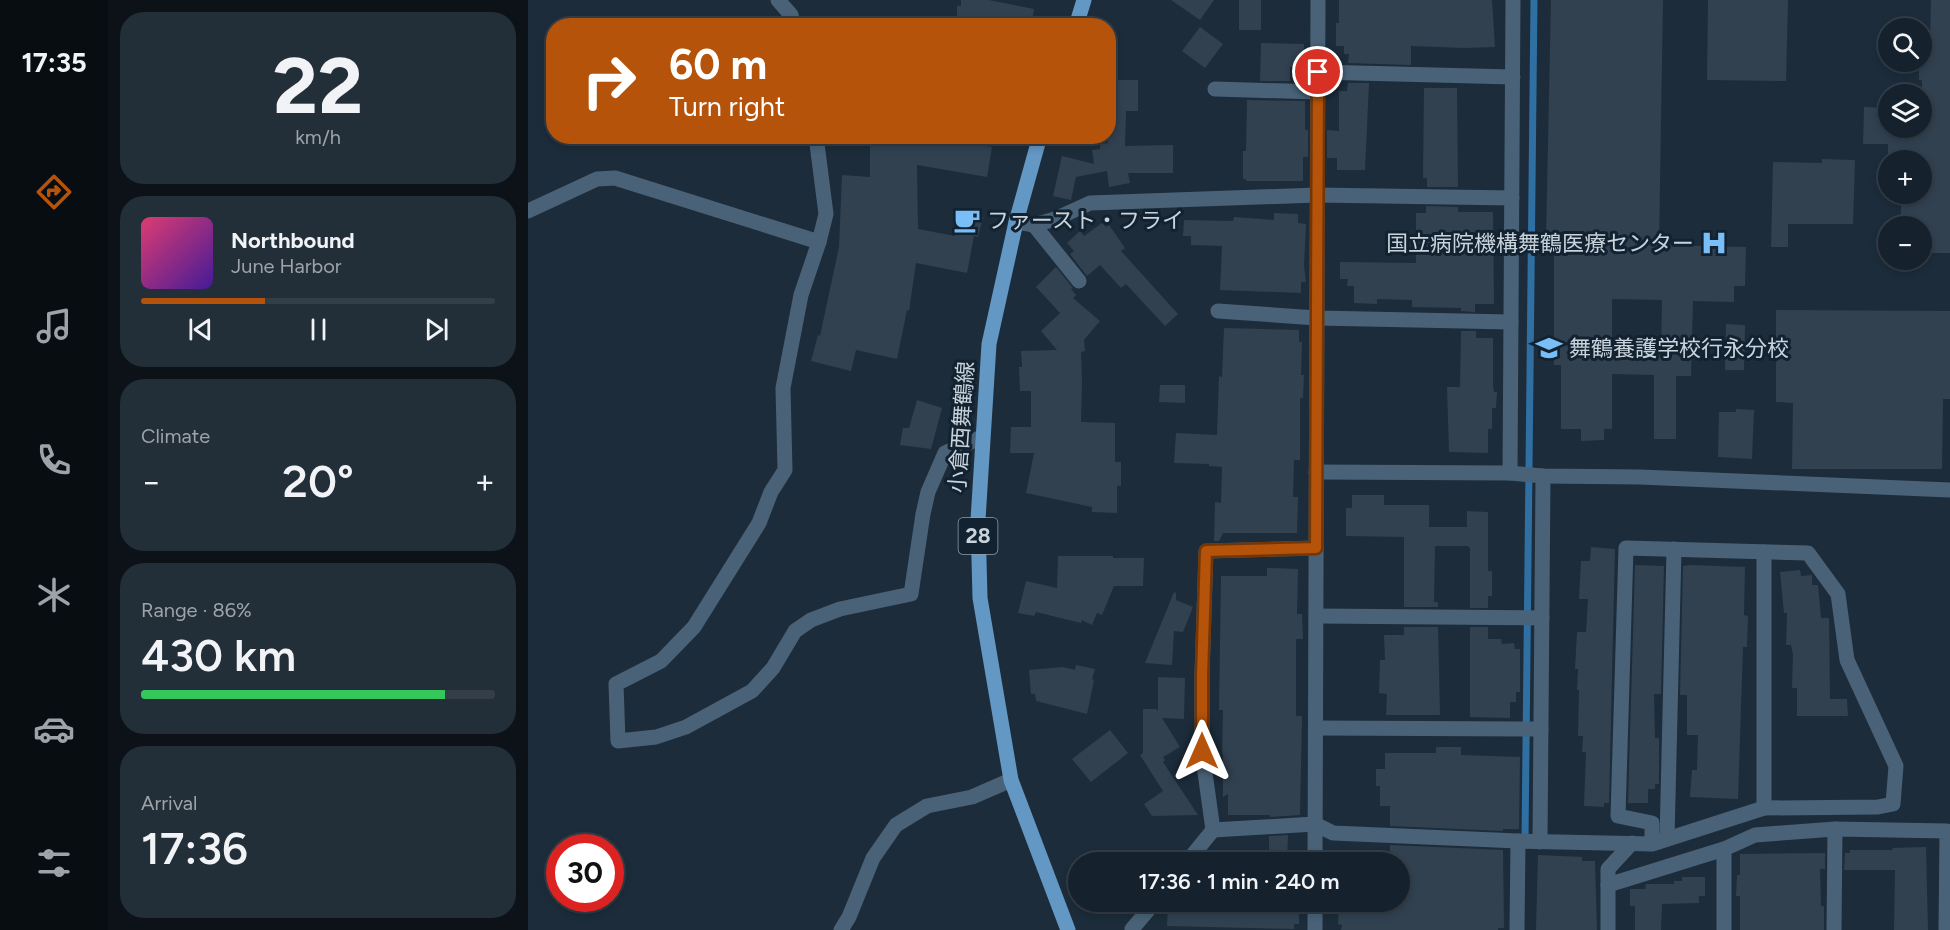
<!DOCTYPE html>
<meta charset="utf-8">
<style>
:root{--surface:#15212c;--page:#222e38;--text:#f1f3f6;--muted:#9da3a9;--line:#343e48;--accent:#b45309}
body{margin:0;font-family:Figtree,"Noto Sans JP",sans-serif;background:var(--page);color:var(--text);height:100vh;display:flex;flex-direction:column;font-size:22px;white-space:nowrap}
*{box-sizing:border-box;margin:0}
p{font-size:20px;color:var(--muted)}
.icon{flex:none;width:33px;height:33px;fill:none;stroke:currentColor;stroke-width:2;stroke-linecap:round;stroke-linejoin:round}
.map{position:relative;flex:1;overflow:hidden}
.drawer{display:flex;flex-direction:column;gap:12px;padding:12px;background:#0c1218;width:420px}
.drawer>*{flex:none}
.banner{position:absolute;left:18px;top:18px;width:570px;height:126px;border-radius:24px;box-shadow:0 3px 9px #0003,0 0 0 2px var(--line);background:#b45309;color:#fff;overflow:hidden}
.controls{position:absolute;left:1350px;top:18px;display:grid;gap:12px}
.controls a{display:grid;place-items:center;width:54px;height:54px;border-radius:50%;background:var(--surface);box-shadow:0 3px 9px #0003,0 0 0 2px var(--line);font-size:30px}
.speed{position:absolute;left:18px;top:834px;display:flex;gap:12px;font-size:30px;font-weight:700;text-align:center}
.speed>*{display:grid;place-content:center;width:78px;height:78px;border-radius:50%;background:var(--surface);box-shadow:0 3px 9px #0003,0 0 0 2px var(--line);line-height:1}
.speed .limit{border:9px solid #d22;background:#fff;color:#111}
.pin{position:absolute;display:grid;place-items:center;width:51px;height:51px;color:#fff;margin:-26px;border:3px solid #fff;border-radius:50%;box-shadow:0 2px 6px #0007}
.me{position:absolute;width:66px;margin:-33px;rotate:0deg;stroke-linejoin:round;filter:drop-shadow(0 0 4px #0008)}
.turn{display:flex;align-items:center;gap:21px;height:126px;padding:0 24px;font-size:27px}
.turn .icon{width:78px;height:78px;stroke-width:2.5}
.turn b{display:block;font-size:42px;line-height:51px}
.big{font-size:45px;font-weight:600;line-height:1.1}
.drawer .card{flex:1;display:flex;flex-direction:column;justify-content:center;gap:9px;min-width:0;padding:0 21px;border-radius:24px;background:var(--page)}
.drawer .dial{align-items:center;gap:0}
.dial b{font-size:78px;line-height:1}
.song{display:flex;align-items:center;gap:18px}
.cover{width:72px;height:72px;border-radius:9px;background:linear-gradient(135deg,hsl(340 70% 55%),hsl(260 70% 35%))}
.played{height:6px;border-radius:3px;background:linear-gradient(90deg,var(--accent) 35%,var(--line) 35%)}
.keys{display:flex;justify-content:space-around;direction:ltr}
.heat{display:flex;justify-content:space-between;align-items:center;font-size:33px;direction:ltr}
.charge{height:9px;border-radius:4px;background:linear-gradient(90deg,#34c759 86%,var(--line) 0)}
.trip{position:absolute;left:540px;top:852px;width:342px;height:60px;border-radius:30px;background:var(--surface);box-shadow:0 3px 9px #0003,0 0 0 2px var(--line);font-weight:600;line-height:60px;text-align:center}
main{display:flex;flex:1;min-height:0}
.menu{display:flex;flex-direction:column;width:108px;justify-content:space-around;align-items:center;background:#080d12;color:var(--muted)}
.menu .icon{width:42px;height:42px}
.menu .on{color:var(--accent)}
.menu b{font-size:27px;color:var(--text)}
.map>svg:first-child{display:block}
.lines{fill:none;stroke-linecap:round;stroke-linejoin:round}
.stream{stroke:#306fa1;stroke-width:7}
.building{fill:#314150;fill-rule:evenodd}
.street{stroke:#496277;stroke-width:15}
.primary{stroke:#6397c4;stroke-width:15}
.route-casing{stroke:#753606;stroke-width:15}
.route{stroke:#b45309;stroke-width:10}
.labels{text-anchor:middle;stroke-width:6;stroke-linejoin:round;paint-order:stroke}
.shield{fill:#132230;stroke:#929ea8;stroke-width:1.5}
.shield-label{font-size:21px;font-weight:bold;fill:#c9d3dc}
.poi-label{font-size:22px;fill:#c9d3dc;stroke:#132230;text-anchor:start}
.street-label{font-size:22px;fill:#c9d3dc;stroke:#132230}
</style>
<main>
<nav class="menu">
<b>17:35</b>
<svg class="icon on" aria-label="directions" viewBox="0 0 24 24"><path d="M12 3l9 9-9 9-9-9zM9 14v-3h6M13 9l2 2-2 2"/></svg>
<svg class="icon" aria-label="music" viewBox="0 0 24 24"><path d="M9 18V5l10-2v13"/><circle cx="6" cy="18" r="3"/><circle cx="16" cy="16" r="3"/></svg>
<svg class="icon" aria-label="phone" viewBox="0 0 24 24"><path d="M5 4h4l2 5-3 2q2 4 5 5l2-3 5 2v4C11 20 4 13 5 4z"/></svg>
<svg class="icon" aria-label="climate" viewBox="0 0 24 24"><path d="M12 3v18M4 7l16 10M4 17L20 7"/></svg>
<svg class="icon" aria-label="car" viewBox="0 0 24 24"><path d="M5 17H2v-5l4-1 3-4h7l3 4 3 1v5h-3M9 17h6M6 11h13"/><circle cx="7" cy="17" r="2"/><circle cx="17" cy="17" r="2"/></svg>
<svg class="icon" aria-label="filters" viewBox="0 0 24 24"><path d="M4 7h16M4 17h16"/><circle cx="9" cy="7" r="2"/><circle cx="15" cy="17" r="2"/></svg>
</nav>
<section class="drawer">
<div class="card dial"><b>22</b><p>km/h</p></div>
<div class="card">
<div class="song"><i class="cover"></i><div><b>Northbound</b><p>June Harbor</p></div></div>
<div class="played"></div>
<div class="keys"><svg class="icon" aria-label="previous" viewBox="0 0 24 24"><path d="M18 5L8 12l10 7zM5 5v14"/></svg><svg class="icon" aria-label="pause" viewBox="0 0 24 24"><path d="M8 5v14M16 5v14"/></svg><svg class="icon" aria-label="next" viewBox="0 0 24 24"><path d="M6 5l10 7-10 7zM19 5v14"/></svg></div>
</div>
<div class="card"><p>Climate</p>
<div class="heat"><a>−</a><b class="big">20°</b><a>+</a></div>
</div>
<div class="card"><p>Range · 86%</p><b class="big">430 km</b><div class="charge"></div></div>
<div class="card"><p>Arrival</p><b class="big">17:36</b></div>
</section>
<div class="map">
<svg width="1422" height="930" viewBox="0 0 1422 930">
<rect width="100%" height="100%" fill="#1c2c3a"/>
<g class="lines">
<!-- stream -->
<polyline class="stream" points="997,840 1006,0"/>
</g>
<!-- building -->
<g class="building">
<polygon points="433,0 461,0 506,9 503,26 429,26 429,6 433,6"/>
<polygon points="643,0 686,0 672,20"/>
<rect x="711" y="0" width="22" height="30"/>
<polygon points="811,0 964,0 967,47 936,48 883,46 883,65 820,63 821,54 816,54 816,46 808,46 808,23 811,23"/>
<path d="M1023,0H1135L1131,245L1218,247L1217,286H1206V302L1165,301L1163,376H1148V439H1126V375L1084,374V429H1076V440L1053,441V429H1033V365H1026V238H1018ZM1084,299L1134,300L1133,350L1084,349Z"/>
<polygon points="1180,0 1260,0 1258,81 1179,80"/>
<polygon points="1403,0 1422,0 1422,253 1394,253 1394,226 1373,226 1373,194 1394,194 1394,160 1360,160 1360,144 1335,144 1336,107 1360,108 1360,128 1394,128 1394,80 1391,80 1391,62 1394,62 1394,40 1402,40"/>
<polygon points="672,27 695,44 677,68 654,51"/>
<polygon points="733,43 776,44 776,67 762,67 762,81 732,81"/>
<polygon points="580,80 610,80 610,111 598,111 597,146 645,145 645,173 600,173 602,183 581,187 579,171 548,177 543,200 525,196 534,156 566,164 564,150 572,149 572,144 580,143"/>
<polygon points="820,83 841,83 837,170 809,170 809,158 799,158 799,130 811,131 811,91 819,91"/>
<polygon points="896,88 929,88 930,187 899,187 899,178 895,178"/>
<polygon points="719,100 777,101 777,130 780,130 780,157 775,157 775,181 718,181 718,179 715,179 715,151 718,151"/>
<polygon points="342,136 401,136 464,147 459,177 389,165 390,229 427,236 432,212 455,217 450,237 446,236 439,273 388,263 381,311 379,310 369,359 328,350 323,371 283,361 290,335 292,336 311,247 314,175 342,177"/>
<polygon points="1294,159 1327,160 1325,224 1260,224 1260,247 1243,247 1245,162 1294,163"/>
<polygon points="898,206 930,207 930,212 965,212 966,304 947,304 947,312 933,311 933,308 884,307 884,300 849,299 849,304 826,303 826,286 819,286 820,279 812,279 812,262 888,263 888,213 898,213"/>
<polygon points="746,213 770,214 770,223 778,224 776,265 778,282 773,282 773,293 692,290 694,246 663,245 663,236 655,236 656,220 705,221 706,217 746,220"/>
<polygon points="574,223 578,227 581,225 597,248 593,251 650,314 637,326 598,284 593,288 572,265 559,276 542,254 546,251 539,243 552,231 556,236"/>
<polygon points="528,267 545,288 543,289 548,295 545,298 572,321 556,340 557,351 553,352 554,382 553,422 587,423 587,462 593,462 593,486 589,486 589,513 564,512 564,507 498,493 506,453 482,453 483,427 503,427 503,391 492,391 491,367 494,367 493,351 529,350 513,331 532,313 508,287"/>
<polygon points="1248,310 1422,311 1422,399 1415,399 1414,469 1264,469 1265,403 1248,402"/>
<polygon points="1198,324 1217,325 1216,370 1197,370"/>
<polygon points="696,328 771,330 771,342 774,342 773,375 776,375 775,398 772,398 772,460 766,460 765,497 770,497 769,533 695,533 691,541 686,541 687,502 693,503 694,467 681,466 681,464 646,463 648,433 689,435 691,376 694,377"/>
<polygon points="933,331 948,331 948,338 965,338 965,386 966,392 969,392 968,408 964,408 964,429 960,429 960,453 921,452 919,387 932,387"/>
<polygon points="632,385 657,385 657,403 631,402"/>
<polygon points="389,400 414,408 403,449 372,445 375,428 381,428"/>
<polygon points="1208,409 1226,410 1224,459 1190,457 1191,412 1208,412"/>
<polygon points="824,495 856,495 856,505 901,505 901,527 939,527 939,511 960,512 960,571 964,571 964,596 960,596 960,608 942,608 942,548 939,546 907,546 906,602 910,602 910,607 876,607 876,537 818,536 818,508 824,508"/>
<polygon points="1063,547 1087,549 1081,803 1076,803 1076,807 1056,806 1058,752 1054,752 1055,736 1050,736 1051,690 1049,690 1050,669 1047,669 1049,632 1058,632 1060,599 1051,599 1053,561 1062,561"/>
<polygon points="530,556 585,556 585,558 616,558 615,586 586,586 574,615 569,613 564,625 554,620 553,623 508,612 506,616 490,613 498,581 529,588"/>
<polygon points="1107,565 1136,566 1133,694 1126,694 1127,738 1131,738 1131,784 1127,784 1127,789 1120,789 1120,803 1100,803"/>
<polygon points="1162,565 1217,567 1216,615 1220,616 1219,647 1215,647 1210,799 1162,797 1164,770 1169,770 1170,735 1159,735 1159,695 1152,695 1155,566"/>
<polygon points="739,568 770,569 769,614 774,614 775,639 768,639 768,716 774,716 772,815 742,817 742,815 700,815 700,794 695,797 695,754 694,754 695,710 691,710 693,576 739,576"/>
<polygon points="1272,570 1273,576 1284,575 1284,585 1290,585 1293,618 1301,618 1302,699 1319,699 1320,716 1269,716 1269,688 1264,688 1265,655 1263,645 1258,645 1259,613 1256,613 1252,572"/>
<polygon points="646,592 648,593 648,600 665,607 655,632 646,631 644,665 617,663"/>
<polygon points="876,627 910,627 912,715 858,715 859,694 851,693 852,660 857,660 856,635 876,635"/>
<polygon points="942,627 960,627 960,639 973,639 974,644 986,643 987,649 992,649 992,692 988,692 988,702 982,702 982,718 942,717"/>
<polygon points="548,665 567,669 564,679 566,680 559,714 508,701 507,694 503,694 501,670 535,667 547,670"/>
<polygon points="630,677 657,678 656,719 634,718 652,747 635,757 637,760 635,762 670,815 624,816 616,804 635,791 612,755 615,753 615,709 628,709 630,711"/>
<polygon points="582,730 600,753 563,782 544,759"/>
<polygon points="908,747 933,747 933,755 992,757 991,829 975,829 975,831 862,826 862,806 852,806 852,786 848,786 848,769 857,769 857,753 908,753"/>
<polygon points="760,835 759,862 741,862 741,836"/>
<polygon points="862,845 975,850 976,928 970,928 970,930 813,930 814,925 810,924 811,902 872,902 872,862 862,862"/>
<polygon points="1398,847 1400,930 1366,930 1367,870 1316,870 1317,853 1322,853 1322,850 1365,850 1364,848"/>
<polygon points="1297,853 1297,869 1292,869 1293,906 1296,906 1296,930 1212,930 1212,896 1208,896 1209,875 1212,875 1212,854"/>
<polygon points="1010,855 1054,857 1054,861 1067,861 1069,930 1008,930"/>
<polygon points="1154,877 1177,877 1177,896 1171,896 1171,903 1134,904 1133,930 1107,930 1107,906 1102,906 1102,889 1117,889 1118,884 1146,884 1146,881 1154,881"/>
<polygon points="640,902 771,902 771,924 766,924 766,929 639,926"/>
</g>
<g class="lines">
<!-- street -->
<g class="street">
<polyline points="250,0 263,15 266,26"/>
<polyline points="790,72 985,77"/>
<polyline points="687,89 790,92"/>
<polyline points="288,136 298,214 291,242"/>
<polyline points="0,211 69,179 87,178 291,242 273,295 255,388 257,470 243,492 231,523 166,627 133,661 88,684 90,741 128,737 158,727 224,691 245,668 267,631 283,620 312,609 383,594 395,514 400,492 417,453 454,437"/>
<polyline points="488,222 506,225 527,219 562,203 789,195 984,198"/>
<polyline points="506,225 551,281"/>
<polyline points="690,311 789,318 983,322"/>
<polyline points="788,472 982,473 1015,476 1112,477 1422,490"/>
<polyline points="982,473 985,0"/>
<polyline points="788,548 678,551 674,675 674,751 685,830 787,824 805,833 990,841 1124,844 1236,808 1350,807 1365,804 1368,766 1319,660 1310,594 1280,553 1098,548 1090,816 1124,823 1124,844"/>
<polyline points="788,616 1014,618"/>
<polyline points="788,728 1013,729"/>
<polyline points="1236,808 1236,552"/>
<polyline points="1139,839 1146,549"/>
<polyline points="1012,842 1015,476"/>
<polyline points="659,862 685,830"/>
<polyline points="787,862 790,0"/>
<polyline points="1080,885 1196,849 1227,835 1307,829 1419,831 1418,930"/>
<polyline points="604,929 627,902"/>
<polyline points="313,930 321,917 345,858 368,825 399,806 444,797 483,780"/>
<polyline points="787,930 787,902"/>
<polyline points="989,930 990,841"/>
<polyline points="1080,930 1080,869 1104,843"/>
<polyline points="1196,930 1196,849"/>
<polyline points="1306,930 1307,829"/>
</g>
<!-- primary -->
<g class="primary">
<polyline points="548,26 556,0"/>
<polyline points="512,136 488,222 461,344 450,520 452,598 483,780 540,930"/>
</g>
</g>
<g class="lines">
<!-- route casing -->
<g class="route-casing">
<polyline id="route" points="674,751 674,675 678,551 788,548 790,72"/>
</g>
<!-- route -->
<use href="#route" class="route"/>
</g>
<!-- icons -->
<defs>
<g id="cafe-bare" transform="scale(2.07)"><path d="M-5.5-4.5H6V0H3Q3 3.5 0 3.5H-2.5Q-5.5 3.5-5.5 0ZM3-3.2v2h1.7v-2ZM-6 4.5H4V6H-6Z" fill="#7abef8" stroke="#132230" stroke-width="2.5" paint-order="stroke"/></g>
<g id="hospital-bare" transform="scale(2.07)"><path d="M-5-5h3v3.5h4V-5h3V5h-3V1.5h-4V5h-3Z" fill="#7abef8" stroke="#132230" stroke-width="2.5" paint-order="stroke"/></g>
<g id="school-bare" transform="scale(2.07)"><path d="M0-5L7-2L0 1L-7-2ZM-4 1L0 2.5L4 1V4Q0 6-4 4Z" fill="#7abef8" stroke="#132230" stroke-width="2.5" paint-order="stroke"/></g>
</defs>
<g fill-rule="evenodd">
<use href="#cafe-bare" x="439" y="220"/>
<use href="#hospital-bare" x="1186" y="243"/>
<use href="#school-bare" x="1021" y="348"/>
</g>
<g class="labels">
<!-- shield labels -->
<rect class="shield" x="430.5" y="518" width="39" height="36" rx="4.5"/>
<g class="shield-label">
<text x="450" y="543">28</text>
</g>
<!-- poi labels -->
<g class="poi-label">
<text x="459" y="228">ファースト・フライ</text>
<text x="1166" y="251" text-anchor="end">国立病院機構舞鶴医療センター</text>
<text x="1041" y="356">舞鶴養護学校行永分校</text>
</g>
<!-- street labels -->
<g class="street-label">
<text transform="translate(433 427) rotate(-86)" y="8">小倉西舞鶴線</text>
</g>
</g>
</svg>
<div class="controls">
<a><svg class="icon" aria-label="search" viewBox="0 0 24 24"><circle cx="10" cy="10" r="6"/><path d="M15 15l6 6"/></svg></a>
<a><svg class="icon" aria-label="layers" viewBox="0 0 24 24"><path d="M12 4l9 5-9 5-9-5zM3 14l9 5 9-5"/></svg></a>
<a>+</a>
<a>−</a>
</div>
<div class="speed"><div class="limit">30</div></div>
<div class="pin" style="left:790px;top:72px;background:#d93025"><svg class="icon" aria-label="arrive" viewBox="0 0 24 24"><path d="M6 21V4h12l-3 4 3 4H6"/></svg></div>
<svg class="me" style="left:674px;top:751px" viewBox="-20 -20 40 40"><path d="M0-17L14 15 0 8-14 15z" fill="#b45309" stroke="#fff" stroke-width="4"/></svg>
<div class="trip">17:36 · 1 min · 240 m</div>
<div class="banner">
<div class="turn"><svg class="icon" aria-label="right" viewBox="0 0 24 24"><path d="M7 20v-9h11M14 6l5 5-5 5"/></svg><div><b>60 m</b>Turn right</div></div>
</div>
</div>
</main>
